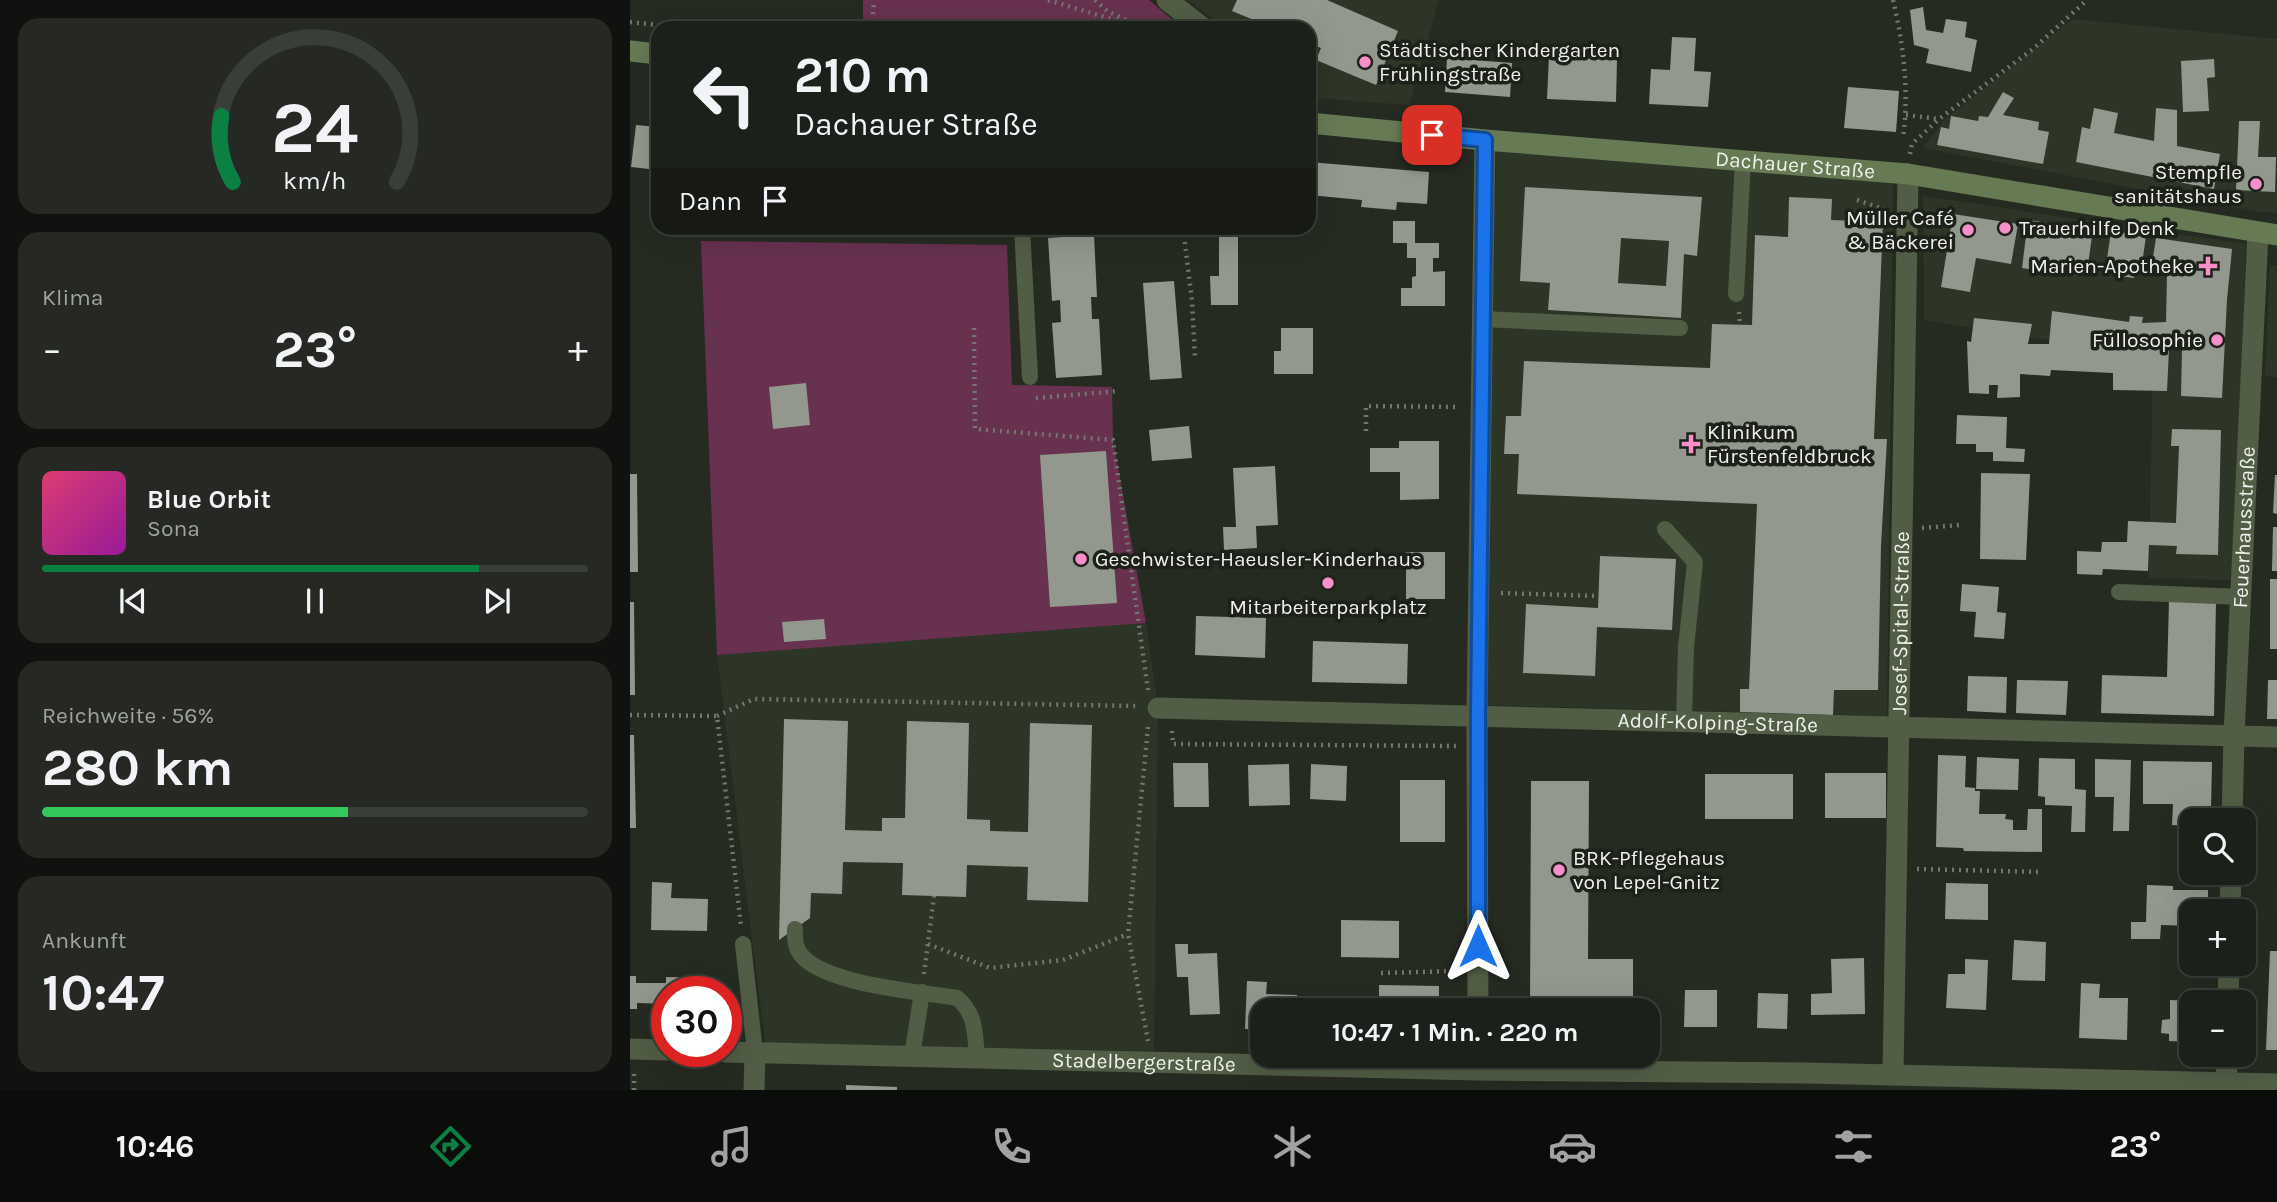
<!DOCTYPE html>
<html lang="de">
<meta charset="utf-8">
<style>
:root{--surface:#1c201a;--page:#252823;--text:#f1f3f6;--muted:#a0a3a2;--line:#3a3e39;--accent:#0b8043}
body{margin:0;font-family:Karla,sans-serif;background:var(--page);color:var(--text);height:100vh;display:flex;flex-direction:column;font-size:26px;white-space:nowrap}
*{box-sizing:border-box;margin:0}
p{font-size:23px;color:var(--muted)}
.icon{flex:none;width:38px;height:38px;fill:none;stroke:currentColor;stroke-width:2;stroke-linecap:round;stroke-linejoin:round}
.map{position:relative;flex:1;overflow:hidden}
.side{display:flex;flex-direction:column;gap:18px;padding:18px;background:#0f120e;width:630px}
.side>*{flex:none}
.top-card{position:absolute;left:21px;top:21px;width:665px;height:214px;border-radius:21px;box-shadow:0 7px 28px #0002,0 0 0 2px var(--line);background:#1c201a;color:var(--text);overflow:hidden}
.buttons{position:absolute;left:1549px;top:808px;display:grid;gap:14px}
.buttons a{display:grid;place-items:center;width:77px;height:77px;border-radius:14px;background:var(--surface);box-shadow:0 7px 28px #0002,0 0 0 2px var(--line);font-size:35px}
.speed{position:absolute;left:21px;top:976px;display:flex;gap:14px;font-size:35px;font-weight:700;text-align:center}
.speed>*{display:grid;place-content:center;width:91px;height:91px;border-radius:50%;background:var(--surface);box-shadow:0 7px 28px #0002,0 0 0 2px var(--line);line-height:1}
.speed .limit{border:10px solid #d22;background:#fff;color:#111}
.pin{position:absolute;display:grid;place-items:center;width:60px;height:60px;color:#fff;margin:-30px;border-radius:14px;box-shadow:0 4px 10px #0006}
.me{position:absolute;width:77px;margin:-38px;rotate:0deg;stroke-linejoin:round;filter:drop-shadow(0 0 5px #0008)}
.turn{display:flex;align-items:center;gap:24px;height:147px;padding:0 28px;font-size:32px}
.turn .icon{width:91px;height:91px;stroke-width:2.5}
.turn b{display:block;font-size:49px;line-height:60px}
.then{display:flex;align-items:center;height:66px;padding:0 28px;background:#0003;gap:14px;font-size:26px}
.big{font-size:52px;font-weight:700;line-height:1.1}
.side .card{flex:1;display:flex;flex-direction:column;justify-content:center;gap:10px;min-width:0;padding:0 24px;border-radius:21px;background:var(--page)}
.side .dial{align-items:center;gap:0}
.dial svg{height:182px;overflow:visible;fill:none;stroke:var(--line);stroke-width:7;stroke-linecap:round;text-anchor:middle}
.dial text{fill:var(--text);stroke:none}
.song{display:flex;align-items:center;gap:21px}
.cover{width:84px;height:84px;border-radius:10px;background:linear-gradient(135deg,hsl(340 70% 55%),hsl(300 70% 35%))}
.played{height:7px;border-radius:4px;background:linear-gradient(90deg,var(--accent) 80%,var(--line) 80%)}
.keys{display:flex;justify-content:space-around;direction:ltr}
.heat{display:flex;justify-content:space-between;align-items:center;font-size:38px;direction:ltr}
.charge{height:10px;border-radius:5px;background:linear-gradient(90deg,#34c759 56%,var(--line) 0)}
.trip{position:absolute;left:620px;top:998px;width:410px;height:70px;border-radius:21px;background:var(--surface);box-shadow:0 7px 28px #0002,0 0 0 2px var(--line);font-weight:700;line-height:70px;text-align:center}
.tabs{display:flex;height:112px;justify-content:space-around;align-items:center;background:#0b0d0a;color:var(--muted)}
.tabs .icon{width:49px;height:49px}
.tabs .selected{color:var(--accent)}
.tabs b{font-size:32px;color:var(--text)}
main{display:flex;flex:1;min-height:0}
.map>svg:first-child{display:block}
.built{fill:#2d3527}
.green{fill:#683150}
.building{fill:#93988e;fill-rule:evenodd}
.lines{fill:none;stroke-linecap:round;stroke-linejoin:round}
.path{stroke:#73776f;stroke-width:4.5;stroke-dasharray:2 5;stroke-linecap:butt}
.lane{stroke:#515d45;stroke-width:16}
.street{stroke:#515d45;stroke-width:21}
.secondary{stroke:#667a54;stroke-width:21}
.route-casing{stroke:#114b97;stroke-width:18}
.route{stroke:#1a73e8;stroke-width:12}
.poi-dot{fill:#f98fca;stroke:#1d2119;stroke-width:2.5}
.labels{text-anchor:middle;stroke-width:7;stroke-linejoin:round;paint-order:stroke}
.poi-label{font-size:21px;fill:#eef1eb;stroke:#1d2119;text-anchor:start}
.street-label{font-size:21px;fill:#eef1eb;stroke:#1d2119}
</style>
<main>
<section class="side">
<div class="card dial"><svg viewBox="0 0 100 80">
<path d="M14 69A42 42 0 1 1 86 69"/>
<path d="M14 69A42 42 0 0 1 9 40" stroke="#0b8043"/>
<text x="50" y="56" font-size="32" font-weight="700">24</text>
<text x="50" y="72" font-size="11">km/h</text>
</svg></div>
<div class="card"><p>Klima</p>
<div class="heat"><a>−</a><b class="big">23°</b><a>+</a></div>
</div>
<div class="card">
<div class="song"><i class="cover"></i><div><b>Blue Orbit</b><p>Sona</p></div></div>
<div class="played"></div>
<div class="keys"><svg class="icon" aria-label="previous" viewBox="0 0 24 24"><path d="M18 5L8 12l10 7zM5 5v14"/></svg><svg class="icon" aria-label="pause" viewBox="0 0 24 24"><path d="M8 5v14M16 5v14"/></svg><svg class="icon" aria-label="next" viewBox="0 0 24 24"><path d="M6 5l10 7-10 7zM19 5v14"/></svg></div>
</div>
<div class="card"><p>Reichweite · 56%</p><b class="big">280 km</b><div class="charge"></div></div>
<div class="card"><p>Ankunft</p><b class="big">10:47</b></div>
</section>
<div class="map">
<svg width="1647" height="1090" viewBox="0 0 1647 1090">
<rect width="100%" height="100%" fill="#262b22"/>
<!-- built -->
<g class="built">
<polygon points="558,0 809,0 779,105 682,98 679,95 679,28 594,28"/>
<polygon points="1443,19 1647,39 1647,213 1631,212 1293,148 1315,119"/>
<polygon points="866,150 1263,182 1257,716 857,705"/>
<polygon points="1293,196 1616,244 1603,580 1519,578 1523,357 1294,320"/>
<polygon points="1640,266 1647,266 1647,377 1635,376"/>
<polygon points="516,623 528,708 524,1051 135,1043 87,655"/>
</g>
<!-- green -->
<g class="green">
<polygon points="233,0 519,0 552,28 233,28"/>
<polygon points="71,241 377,245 382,385 482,387 483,440 516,623 87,655"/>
</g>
<!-- building -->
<g class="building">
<polygon points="607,0 697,0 768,31 746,85 686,60 691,48 679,43 679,28 643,28 602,11"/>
<polygon points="1293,7 1296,30 1313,33 1316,19 1337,22 1335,37 1347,40 1341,72 1296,63 1299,49 1284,45 1280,10"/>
<polygon points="1042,37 1066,38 1064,71 1081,72 1078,107 1019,104 1021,69 1040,70"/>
<polygon points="919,56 987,60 986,102 917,99"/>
<polygon points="817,58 882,63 880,97 815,92"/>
<polygon points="1584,59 1585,77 1577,78 1579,111 1553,112 1551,61"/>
<polygon points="1218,87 1269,91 1266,132 1214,128"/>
<polygon points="1373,92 1384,98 1373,115 1409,122 1408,130 1419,132 1413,164 1307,145 1311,127 1319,129 1321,116 1348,121 1349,116 1358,117"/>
<polygon points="1464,108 1488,113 1484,133 1524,141 1526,108 1547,110 1547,146 1590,154 1584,189 1446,162 1452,127 1460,129"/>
<polygon points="1609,121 1630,121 1628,157 1646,157 1645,192 1606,190"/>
<polygon points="6,125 28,127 28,170 1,167"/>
<polygon points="679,162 799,172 797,204 767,202 766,210 731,207 732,200 679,195"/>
<path d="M895,187L1072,197L1067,256L1054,254L1051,318L918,310L920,283L890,281ZM991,238L1039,241L1036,286L988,283Z"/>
<polygon points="1159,197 1202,199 1201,220 1253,222 1244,439 1257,439 1251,546 1248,690 1204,690 1203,715 1110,712 1110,689 1119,689 1127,504 887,494 889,454 874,454 876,416 891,416 894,361 1080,368 1082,324 1122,325 1125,235 1158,237"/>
<polygon points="1323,214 1388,224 1381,264 1346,258 1340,292 1311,287"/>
<polygon points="1398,220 1463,229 1458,265 1451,264 1449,276 1392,268"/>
<polygon points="763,221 785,221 785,243 809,243 809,258 803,258 803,272 815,271 815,306 771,306 771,288 782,288 782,277 786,276 786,258 777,258 777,243 763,243"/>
<polygon points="589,228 636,228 636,232 608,232 608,305 581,305 580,276 589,276"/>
<polygon points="1481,231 1516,236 1511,271 1505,270 1504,278 1481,275 1482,268 1476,266"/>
<polygon points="464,235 467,297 461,297 462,319 469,319 472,375 426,378 422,323 431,322 430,300 422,301 418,238"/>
<polygon points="1526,238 1602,249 1597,300 1592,398 1551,396 1552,349 1539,349 1537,391 1483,390 1483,373 1421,370 1420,376 1390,374 1390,397 1367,398 1368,385 1359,385 1359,394 1339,393 1337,341 1341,342 1344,318 1402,324 1398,344 1419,344 1422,311 1499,322 1500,316 1513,317 1512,323 1536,322 1537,273 1521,270"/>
<polygon points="544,281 552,378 520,380 513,283"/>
<polygon points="651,328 683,328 683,374 644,374 644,351 651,351"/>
<polygon points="176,383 180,425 143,429 139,387"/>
<polygon points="1327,415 1377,417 1376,448 1395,449 1394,462 1363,461 1363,452 1346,452 1346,444 1326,444"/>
<polygon points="559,426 562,458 522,461 519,430"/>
<polygon points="1542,429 1591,430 1588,555 1546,554 1547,546 1519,545 1518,571 1473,569 1472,575 1447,574 1447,551 1471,552 1472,542 1497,542 1498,521 1546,523 1549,446 1541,446"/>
<polygon points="769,441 809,441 809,499 770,500 770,472 740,472 740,448 769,448"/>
<polygon points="476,451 487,603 420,607 410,455"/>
<polygon points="645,466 648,525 626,526 627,548 594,550 593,527 606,527 603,468"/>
<polygon points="1351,473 1400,474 1396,560 1350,559"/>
<polygon points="0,474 7,474 8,572 0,572"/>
<polygon points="1645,475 1647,475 1647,514 1643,513"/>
<polygon points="1643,527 1647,527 1647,571 1642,571"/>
<rect x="776" y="552" width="39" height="47"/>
<polygon points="970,556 1046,559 1042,630 967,627 965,676 893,673 896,604 968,608"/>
<rect x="1640" y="579" width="7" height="70"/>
<polygon points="1332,584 1369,587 1367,612 1376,613 1374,639 1344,637 1346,612 1330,611"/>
<polygon points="1539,600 1586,601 1584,716 1471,713 1472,675 1537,677"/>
<polygon points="0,602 4,602 5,695 0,695"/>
<polygon points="566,616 636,618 635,658 565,655"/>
<polygon points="194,619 196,639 154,642 152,622"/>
<polygon points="683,641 778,644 777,684 682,682"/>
<polygon points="1338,676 1377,677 1376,713 1337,711"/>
<polygon points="1387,680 1438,681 1436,715 1386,713"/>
<polygon points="1638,680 1647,680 1647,719 1637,719"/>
<polygon points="154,719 218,721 215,830 252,831 252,818 275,818 277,721 339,723 337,819 360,820 360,831 398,832 400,723 462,725 458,902 397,900 398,867 337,865 336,897 272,895 273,863 213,862 212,894 181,893 180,918 149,940"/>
<polygon points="0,735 4,735 6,828 0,828"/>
<polygon points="1308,755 1336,756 1335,787 1345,788 1345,791 1350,791 1349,814 1376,814 1375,819 1383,820 1383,830 1397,830 1398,809 1412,809 1412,852 1334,851 1333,848 1306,847"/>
<polygon points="1347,757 1389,759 1388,790 1346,789"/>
<polygon points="1409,758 1445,759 1445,789 1456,790 1455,832 1441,832 1442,806 1415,805 1415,797 1408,796"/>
<polygon points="1465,759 1501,760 1499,831 1483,831 1484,797 1465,797"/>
<polygon points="1513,761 1582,762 1581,809 1572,809 1572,821 1561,821 1561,826 1542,825 1543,804 1513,804"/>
<polygon points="543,763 578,763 579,807 544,807"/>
<polygon points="659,764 660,805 619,806 618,765"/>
<polygon points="681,764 717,766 716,801 680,799"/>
<rect x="1195" y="773" width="61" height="45"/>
<rect x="1075" y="774" width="88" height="45"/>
<rect x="770" y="780" width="45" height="62"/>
<polygon points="901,781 959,781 958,959 1003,959 1003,1010 900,1010"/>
<polygon points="22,882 42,883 41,898 78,899 77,931 21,930"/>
<polygon points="1316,883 1358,884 1358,920 1315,919"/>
<polygon points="1517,885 1543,886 1543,890 1578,890 1578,912 1561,912 1561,926 1531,925 1530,939 1501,939 1501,922 1516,922"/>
<polygon points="711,920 769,921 769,958 711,957"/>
<polygon points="1384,940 1416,942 1415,981 1382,980"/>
<polygon points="545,944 558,944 558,954 587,953 590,1014 560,1015 558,977 547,977"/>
<polygon points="1640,951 1647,951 1647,1050 1636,1050"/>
<polygon points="1234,958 1235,1014 1181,1015 1181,994 1202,993 1201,959"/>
<polygon points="1335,959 1358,960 1356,1010 1316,1008 1318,974 1335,974"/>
<polygon points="0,976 6,976 6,983 36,983 36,977 86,978 86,992 37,992 37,1004 7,1003 7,1009 0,1009"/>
<polygon points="617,981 637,982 636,994 667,995 667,1010 632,1010 632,1029 615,1029"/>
<polygon points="1451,983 1470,984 1469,998 1498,998 1497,1040 1449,1038"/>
<polygon points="749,985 809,986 809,1010 749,1010"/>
<polygon points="1055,990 1087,990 1087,1027 1054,1027"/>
<polygon points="1128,993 1158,994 1157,1029 1127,1028"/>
<polygon points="1540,1000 1561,1001 1561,1042 1539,1041 1539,1034 1531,1033 1532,1020 1540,1019"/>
<polygon points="216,1085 267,1087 267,1090 216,1090"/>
</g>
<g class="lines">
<!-- path -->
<g class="path">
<polyline points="418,0 511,28"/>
<polyline points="465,0 477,11 503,23"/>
<path d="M1263,0C1274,46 1279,92 1273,139"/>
<polyline points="0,22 54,28"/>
<polyline points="242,28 244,0"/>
<polyline points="1276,115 1308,119"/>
<polyline points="1280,154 1282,144 1309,119 1403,49 1457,0"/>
<polyline points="1227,200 1256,210"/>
<polyline points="554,235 562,301 565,358"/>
<polyline points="1109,312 1110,325"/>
<polyline points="344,328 345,429 483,440 518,690"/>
<polyline points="406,398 489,391"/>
<polyline points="736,431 736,406 828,407"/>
<polyline points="1292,528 1330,525"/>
<polyline points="871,593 968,596"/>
<polyline points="0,715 87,716 111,926"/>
<polyline points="87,716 124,699 507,706"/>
<polyline points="518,727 498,934 518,1041"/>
<polyline points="542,731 543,744 826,746"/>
<polyline points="1287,869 1412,872"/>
<polyline points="298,944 360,968 433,960 498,934"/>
<polyline points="751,973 827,971"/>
<polyline points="294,974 304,896"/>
<polyline points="4,1090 4,1070"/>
</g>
<!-- lane -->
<g class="lane">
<polyline points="392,228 400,377"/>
<polyline points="1106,294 1113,160"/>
<polyline points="853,319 1050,328"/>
<polyline points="1035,529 1065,562 1056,647 1054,720"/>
<polyline points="1489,592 1611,597"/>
<path d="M165,929C165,936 164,943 168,950C184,984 292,992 327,998C346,1013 345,1034 347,1058"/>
<polyline points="113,944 125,1052"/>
<polyline points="282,1056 292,992"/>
</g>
<!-- street -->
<g class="street">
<polyline points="537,0 573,28"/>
<path id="s1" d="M528,708L1647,737"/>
<path id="s2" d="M1602,821L1604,735L1628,233"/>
<polyline points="1600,912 1601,873"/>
<polyline points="1598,1003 1599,964"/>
<polyline points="848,1010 847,715 855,140"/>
<polyline points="0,1049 37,1050"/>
<path id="s3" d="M96,1052L848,1070L1177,1073L1647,1084"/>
<path id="s4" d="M1263,1075L1278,174"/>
<polyline points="124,1090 125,1052"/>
<polyline points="1596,1090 1597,1055"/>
</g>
<!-- secondary -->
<g class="secondary">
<polyline points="0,51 28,54"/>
<path id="s5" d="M679,123L855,140L1278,174L1647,235"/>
</g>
</g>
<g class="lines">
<!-- route casing -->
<g class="route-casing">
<polyline id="route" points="802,135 855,140 848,715 848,946"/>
</g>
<!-- route -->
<use href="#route" class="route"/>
</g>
<!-- markers -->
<g class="poi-dot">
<circle cx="735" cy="62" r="7"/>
<circle cx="1626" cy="184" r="7"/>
<circle cx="1375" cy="228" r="7"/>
<circle cx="1338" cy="230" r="7"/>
<path d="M1574.5 255.5h7v7h7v7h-7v7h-7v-7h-7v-7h7z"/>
<circle cx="1587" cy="340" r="7"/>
<path d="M1057.5 433.5h7v7h7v7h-7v7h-7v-7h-7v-7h7z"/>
<circle cx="451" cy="559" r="7"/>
<circle cx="698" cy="583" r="7"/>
<circle cx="929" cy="870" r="7"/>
</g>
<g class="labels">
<!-- poi labels -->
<g class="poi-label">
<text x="749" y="57">Städtischer Kindergarten<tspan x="749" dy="24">Frühlingstraße</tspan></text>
<text x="1612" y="179" text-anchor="end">Stempfle<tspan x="1612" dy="24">sanitätshaus</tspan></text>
<text x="1324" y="225" text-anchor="end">Müller Café<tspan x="1324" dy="24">&amp; Bäckerei</tspan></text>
<text x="1389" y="235">Trauerhilfe Denk</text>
<text x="1564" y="273" text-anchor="end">Marien-Apotheke</text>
<text x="1573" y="347" text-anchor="end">Füllosophie</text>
<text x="1077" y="439">Klinikum<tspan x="1077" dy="24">Fürstenfeldbruck</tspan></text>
<text x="465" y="566">Geschwister-Haeusler-Kinderhaus</text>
<text x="698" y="614" text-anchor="middle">Mitarbeiterparkplatz</text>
<text x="943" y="865">BRK-Pflegehaus<tspan x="943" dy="24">von Lepel-Gnitz</tspan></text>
</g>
<!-- street labels -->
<g class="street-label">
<text dy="7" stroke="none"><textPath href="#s5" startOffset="488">Dachauer Straße</textPath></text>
<text dy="7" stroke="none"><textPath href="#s2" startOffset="294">Feuerhausstraße</textPath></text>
<text dy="7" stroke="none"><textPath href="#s4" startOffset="452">Josef-Spital-Straße</textPath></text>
<text dy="7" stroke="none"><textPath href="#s1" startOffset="560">Adolf-Kolping-Straße</textPath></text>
<text dy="7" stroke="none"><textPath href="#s3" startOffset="418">Stadelbergerstraße</textPath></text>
</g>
</g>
</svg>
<div class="buttons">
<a><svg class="icon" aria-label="search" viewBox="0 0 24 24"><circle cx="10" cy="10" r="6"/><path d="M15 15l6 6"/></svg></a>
<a>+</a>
<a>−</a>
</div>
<div class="speed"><div class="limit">30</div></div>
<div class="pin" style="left:802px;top:135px;background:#d93025"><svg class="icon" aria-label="arrive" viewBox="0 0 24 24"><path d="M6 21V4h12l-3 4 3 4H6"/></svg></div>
<svg class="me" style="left:848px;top:946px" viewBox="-20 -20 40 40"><path d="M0-17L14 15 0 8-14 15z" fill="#1a73e8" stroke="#fff" stroke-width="4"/></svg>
<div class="trip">10:47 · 1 Min. · 220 m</div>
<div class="top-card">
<div class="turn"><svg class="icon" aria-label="left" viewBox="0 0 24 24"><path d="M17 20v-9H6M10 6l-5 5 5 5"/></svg><div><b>210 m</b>Dachauer Straße</div></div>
<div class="then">Dann<svg class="icon" aria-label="arrive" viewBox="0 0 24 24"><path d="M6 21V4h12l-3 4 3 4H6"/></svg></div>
</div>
</div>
</main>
<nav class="tabs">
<b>10:46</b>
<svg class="icon selected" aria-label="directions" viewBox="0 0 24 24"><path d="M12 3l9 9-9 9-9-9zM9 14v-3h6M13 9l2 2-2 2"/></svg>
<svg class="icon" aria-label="music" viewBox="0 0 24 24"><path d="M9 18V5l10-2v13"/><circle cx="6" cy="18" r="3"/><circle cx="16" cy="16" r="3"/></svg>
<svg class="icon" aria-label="phone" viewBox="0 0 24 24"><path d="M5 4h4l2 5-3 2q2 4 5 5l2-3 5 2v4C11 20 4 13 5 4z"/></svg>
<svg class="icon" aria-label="climate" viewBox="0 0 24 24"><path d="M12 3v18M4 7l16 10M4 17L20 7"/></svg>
<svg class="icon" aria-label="car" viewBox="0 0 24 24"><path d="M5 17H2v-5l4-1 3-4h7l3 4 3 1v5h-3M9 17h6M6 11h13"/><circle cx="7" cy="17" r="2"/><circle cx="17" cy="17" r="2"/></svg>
<svg class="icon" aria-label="filters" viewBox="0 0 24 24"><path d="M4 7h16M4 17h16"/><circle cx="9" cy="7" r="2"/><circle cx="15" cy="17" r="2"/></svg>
<b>23°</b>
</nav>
